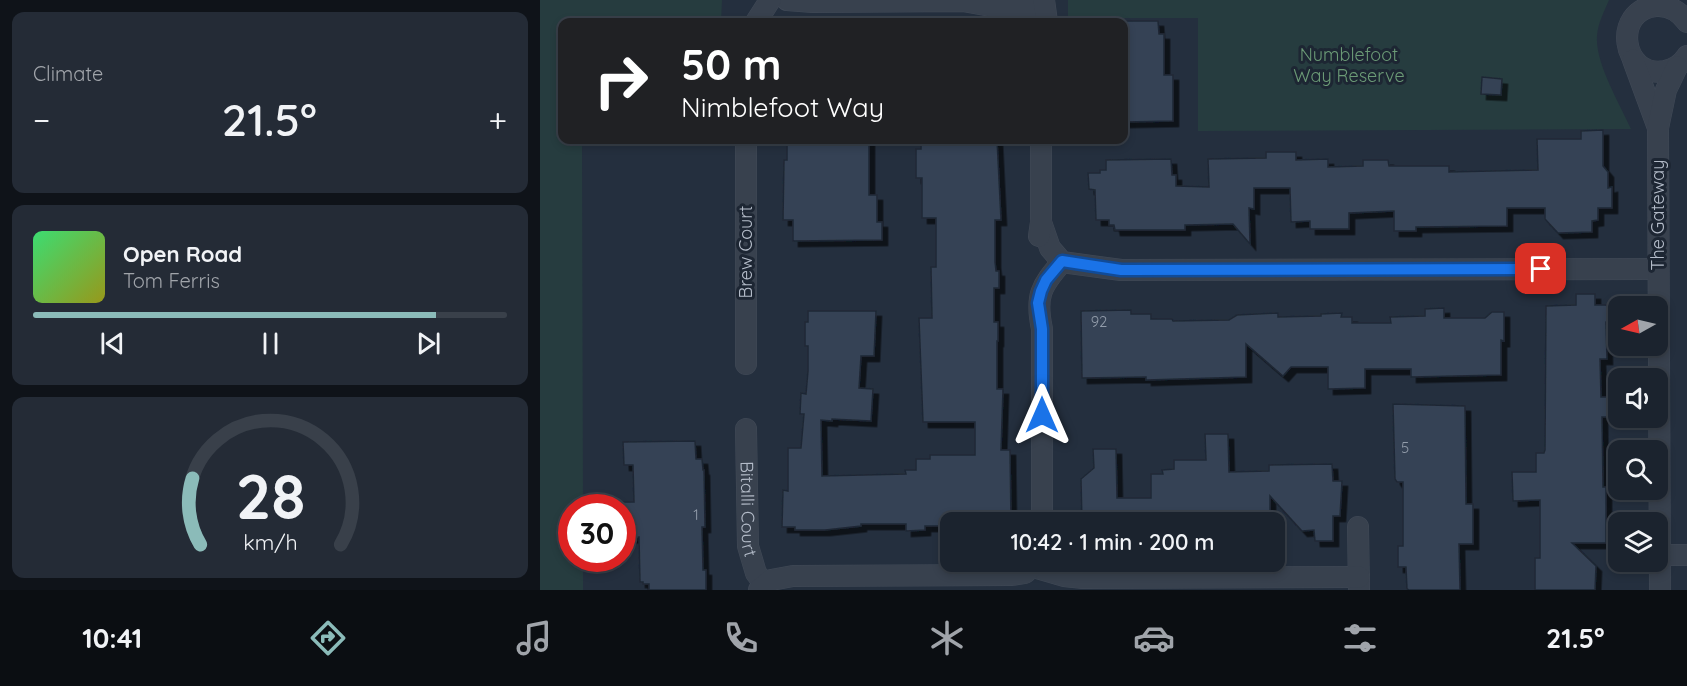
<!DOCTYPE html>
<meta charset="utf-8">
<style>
:root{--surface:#1b232e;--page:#242b36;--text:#f1f3f6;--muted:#a0a4aa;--line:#39404a;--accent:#8bbbb9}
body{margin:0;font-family:Quicksand,sans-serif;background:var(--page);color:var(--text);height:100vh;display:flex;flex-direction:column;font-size:22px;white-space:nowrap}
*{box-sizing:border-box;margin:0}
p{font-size:20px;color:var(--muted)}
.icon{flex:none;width:33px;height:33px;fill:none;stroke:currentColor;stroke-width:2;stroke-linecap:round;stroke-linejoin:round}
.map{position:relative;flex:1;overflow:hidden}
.panel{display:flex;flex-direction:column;gap:12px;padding:12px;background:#0f1319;width:540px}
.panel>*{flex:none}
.hud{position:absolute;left:18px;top:18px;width:570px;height:126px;border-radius:12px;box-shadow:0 3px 9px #0003,0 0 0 2px var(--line);background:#202124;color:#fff;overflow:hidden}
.needle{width:39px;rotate:262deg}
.tools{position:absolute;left:1068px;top:296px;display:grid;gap:12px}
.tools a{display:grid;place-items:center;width:60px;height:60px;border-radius:12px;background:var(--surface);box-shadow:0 3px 9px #0003,0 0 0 2px var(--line);font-size:30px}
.speed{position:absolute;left:18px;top:494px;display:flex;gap:12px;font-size:30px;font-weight:700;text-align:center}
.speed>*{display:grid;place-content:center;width:78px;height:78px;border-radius:50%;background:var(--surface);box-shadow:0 3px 9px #0003,0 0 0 2px var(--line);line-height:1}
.speed .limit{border:9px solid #d22;background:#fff;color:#111}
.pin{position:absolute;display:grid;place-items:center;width:51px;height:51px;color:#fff;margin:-26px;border-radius:12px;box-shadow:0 3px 9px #0006}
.me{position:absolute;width:66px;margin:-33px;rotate:0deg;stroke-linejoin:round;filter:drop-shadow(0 0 4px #0008)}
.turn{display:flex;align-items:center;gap:21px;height:126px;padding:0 24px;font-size:27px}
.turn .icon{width:78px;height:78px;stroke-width:2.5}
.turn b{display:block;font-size:42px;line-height:51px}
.big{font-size:45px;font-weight:600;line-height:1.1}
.panel .widget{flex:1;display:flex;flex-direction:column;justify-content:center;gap:9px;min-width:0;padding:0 21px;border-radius:12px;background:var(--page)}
.panel .dial{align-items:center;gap:0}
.dial svg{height:156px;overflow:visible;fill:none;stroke:var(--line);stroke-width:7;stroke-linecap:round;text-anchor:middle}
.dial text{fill:var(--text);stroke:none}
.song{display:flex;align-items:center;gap:18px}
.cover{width:72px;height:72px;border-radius:9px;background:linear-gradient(135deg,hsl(140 70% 55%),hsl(60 70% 35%))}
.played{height:6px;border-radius:3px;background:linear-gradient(90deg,var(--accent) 85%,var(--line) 85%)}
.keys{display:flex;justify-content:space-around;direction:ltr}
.heat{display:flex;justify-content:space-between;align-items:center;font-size:33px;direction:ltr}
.trip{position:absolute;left:400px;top:512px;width:345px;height:60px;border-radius:12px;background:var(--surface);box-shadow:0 3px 9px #0003,0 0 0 2px var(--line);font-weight:600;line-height:60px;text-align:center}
.menu{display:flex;height:96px;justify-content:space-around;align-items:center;background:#0b0e12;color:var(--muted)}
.menu .icon{width:42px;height:42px}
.menu .current{color:var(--accent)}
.menu b{font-size:27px;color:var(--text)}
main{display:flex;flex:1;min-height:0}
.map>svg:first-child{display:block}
.green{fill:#263c3f}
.building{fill:#364354;stroke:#1f2835;stroke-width:1.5;filter:url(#shadow)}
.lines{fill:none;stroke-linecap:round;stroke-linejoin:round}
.minor-casing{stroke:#414a57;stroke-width:22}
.minor{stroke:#38414e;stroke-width:21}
.route-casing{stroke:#114b97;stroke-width:15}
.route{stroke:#1a73e8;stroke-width:10}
.labels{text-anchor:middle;stroke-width:6;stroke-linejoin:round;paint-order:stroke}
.number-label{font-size:15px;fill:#929caa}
.park-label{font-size:18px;fill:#6b9a76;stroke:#1d2633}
.street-label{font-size:18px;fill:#b4bcc9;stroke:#1d2633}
</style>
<main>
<section class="panel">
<div class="widget"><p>Climate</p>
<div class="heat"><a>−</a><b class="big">21.5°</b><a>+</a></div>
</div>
<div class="widget">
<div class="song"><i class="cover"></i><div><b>Open Road</b><p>Tom Ferris</p></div></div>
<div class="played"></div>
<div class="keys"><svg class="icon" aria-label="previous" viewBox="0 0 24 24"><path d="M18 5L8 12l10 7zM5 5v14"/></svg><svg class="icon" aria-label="pause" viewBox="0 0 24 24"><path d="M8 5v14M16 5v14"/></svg><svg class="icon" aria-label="next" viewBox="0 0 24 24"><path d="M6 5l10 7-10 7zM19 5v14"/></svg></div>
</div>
<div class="widget dial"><svg viewBox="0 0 100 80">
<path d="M14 69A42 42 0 1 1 86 69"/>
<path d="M14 69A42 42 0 0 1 10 35" stroke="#8bbbb9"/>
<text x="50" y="56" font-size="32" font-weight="700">28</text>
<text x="50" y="72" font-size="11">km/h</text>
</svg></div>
</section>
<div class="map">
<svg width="1147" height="590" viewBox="0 0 1147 590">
<defs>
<filter id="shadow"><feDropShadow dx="5.5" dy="5.5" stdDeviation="0" flood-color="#0009"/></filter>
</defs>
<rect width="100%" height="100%" fill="#242f3e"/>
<!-- green -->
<g class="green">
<polygon points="0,0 182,0 181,22 22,22 22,140 42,140 43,507 32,507 32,558 43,558 43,590 0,590"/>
<path d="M528,0H1069C1064,12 1058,23 1057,36C1055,63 1080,104 1091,129L658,131V18H528Z"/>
</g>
<!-- building -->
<g class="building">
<polygon points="584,21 618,21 619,34 624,34 624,75 633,75 633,121 584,122"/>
<polygon points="942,77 962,79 961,95 941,94"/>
<polygon points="1063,130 1063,166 1068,172 1068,188 1072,187 1072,208 1058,208 1058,220 1052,221 1052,232 1018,233 1005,219 1005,208 967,208 967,226 876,227 876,231 854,231 854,211 809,213 809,229 770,229 770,221 751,222 750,188 714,188 714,209 709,208 710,244 693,224 645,225 645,230 575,230 574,225 569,225 569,220 556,220 555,190 549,189 548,173 560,173 560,170 566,170 566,160 631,159 632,175 636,175 636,186 669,187 668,159 726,158 726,152 756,152 756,160 788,159 788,167 823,166 823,160 848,160 849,166 909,166 909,172 998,170 997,139 1041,139 1041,131"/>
<polygon points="251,140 329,140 329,195 337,195 337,222 342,222 342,240 253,241 253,220 243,220 244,160 247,160 247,143 251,143"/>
<polygon points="381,140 457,140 461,220 455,220 455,262 456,271 459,271 459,288 454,288 454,322 458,322 458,341 457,341 457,389 463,389 461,450 470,450 471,522 409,522 409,526 385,526 385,530 366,531 366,524 321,524 321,526 285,530 255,530 255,527 242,527 243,490 248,491 248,448 261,448 264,414 260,414 261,393 266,394 268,371 268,346 265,346 265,322 268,322 268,311 336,311 334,356 321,356 319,388 333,389 331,421 292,419 292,421 281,420 282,476 366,474 365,470 376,470 376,459 390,459 390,455 435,455 435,422 383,422 379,318 392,318 391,267 396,267 396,218 382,218 382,178 376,178 376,149 381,149"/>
<polygon points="1036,294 1055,294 1055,305 1066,305 1070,310 1070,318 1066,322 1067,359 1060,359 1061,397 1075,397 1075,417 1062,417 1063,487 1066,487 1066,543 1032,543 1056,566 1055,590 995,590 995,558 1000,558 1000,500 973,501 972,472 996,472 996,453 1004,453 1005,450 1006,306 1036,305"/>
<polygon points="904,308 904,318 945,318 952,312 964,312 964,341 961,340 961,375 871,377 871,369 825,369 825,388 788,389 788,367 751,367 743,376 706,344 706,377 606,380 606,377 542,378 541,311 591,310 591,314 611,314 611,319 632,319 633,321 689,320 697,315 717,314 738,313 738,317 781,316 781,314 802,313 801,317 812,317 812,323 851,323 850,317 885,316 885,309"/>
<polygon points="853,404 925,406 926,504 933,504 933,544 919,544 920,590 869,590 867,589 866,567 858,567 858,546 863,546 863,482 857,482 855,479"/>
<polygon points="665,434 688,434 689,472 729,471 729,465 792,464 793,481 802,481 800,516 793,516 793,541 775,541 774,530 762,531 730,496 730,522 542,522 541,479 554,468 553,449 576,449 577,498 611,498 611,474 623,474 622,470 634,469 634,460 666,460"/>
<polygon points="155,441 156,459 162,459 163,470 164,470 165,527 162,527 163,570 166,570 166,590 109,590 109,584 103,584 103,582 100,582 99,537 82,538 82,502 94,502 93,465 84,465 83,442"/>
</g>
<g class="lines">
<!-- minor casing -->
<g class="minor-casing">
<g id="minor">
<polyline points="247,0 273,2 423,1 456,7 490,7 504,1"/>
<polyline points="504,0 507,22"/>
<polyline points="216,22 230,0"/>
<path d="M1147,22C1140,12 1129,5 1116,6C1072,10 1081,79 1125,71C1134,69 1142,64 1147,56"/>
<polyline points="1093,60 1118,128"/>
<polyline points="206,140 206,364"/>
<polyline points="501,222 510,248 522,262 581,270 1118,269"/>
<polyline points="499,236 501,222 501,140"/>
<path id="s1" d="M206,429L208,546L216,573L224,584"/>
<path d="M502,522V329C495,296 501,286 522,262"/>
<polyline points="818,527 819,589"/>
<polyline points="1120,555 1147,555"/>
<polyline points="493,567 524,576 543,578 819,577"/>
<polyline points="219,590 231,580 253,576 472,575 485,573 498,561"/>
<polyline points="1120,590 1118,128 1126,90 1137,67"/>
</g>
</g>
<!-- minor -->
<use href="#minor" class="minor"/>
</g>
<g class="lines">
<!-- route casing -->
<g class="route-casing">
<polyline id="route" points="502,415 502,329 498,303 501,291 506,280 522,261 581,270 1001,269"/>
</g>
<!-- route -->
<use href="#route" class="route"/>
</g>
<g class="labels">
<!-- number labels -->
<g class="number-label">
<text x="559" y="327">92</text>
<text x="865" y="453">5</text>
<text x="156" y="520">1</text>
</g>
<!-- park labels -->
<g class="park-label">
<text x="809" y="61">Numblefoot<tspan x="809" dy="21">Way Reserve</tspan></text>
</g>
<!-- street labels -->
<g class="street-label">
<text transform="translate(1118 215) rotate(-90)" y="6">The Gateway</text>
<text transform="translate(206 252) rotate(-90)" y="6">Brew Court</text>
<text dy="6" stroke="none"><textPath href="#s1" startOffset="80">Bitalli Court</textPath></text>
</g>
</g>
</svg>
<div class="tools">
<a><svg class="needle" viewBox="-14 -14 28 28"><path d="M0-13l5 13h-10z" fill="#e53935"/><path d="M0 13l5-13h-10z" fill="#a0a4aa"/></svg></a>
<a><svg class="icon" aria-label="sound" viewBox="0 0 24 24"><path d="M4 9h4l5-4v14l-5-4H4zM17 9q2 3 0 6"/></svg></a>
<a><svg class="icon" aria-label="search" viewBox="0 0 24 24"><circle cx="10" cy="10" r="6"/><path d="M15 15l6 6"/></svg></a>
<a><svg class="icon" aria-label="layers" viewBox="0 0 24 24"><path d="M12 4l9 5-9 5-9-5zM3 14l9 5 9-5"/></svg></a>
</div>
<div class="speed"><div class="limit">30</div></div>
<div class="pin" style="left:1001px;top:269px;background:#d93025"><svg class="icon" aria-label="arrive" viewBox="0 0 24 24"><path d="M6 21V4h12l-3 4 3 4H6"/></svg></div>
<svg class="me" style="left:502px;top:415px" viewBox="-20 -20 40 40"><path d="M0-17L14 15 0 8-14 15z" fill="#1a73e8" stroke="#fff" stroke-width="4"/></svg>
<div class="trip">10:42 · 1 min · 200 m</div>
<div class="hud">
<div class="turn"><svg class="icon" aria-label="right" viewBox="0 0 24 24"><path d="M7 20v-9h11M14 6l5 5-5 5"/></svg><div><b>50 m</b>Nimblefoot Way</div></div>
</div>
</div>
</main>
<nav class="menu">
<b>10:41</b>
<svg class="icon current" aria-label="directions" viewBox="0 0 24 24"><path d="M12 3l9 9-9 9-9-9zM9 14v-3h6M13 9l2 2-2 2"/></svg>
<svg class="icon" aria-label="music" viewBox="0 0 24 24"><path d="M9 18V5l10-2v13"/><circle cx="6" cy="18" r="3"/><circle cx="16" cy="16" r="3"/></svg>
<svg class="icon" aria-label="phone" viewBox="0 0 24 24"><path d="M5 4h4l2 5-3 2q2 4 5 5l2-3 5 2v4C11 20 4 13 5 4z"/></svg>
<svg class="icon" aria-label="climate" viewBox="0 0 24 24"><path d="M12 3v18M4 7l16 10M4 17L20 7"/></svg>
<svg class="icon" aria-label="car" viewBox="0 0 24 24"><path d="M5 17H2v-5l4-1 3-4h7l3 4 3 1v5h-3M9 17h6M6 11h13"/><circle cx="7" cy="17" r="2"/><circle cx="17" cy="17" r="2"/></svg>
<svg class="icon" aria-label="filters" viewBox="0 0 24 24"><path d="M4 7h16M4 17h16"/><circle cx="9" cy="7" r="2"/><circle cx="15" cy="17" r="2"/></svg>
<b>21.5°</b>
</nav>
